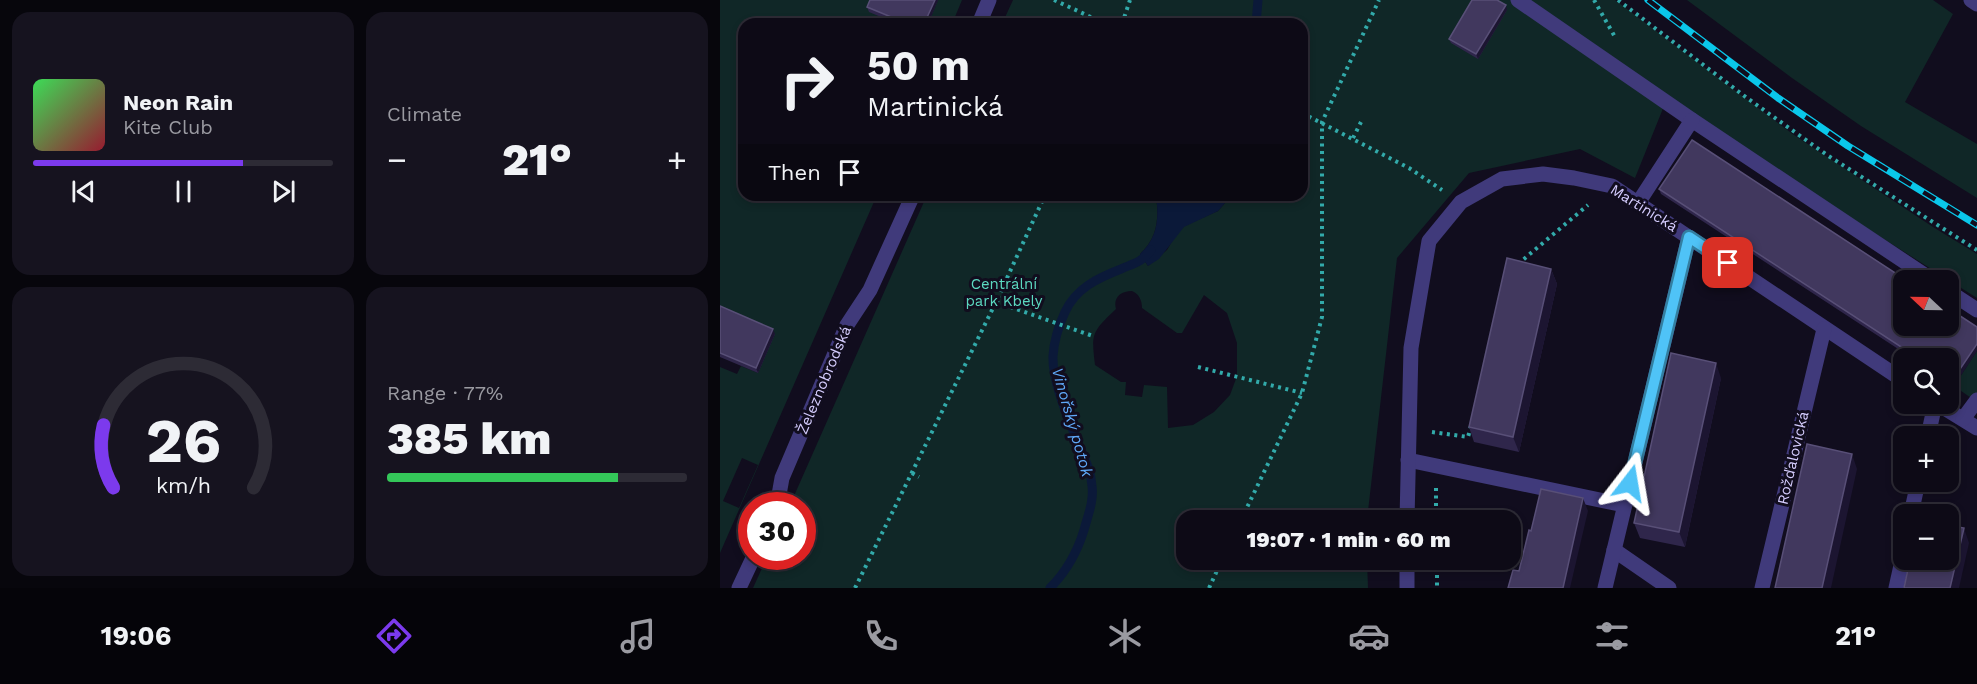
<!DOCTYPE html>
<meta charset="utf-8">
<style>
:root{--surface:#0d0a16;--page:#16131f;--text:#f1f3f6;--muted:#9a9aa1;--line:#2d2b35;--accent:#7c3aed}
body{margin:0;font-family:"Work Sans",sans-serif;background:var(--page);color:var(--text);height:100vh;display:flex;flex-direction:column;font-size:22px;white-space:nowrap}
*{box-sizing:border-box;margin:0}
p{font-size:20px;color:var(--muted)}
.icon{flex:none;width:33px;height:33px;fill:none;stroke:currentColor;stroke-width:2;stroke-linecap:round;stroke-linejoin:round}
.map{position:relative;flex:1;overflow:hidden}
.drawer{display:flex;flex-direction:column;gap:12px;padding:12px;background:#07060c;width:720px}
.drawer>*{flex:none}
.banner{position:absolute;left:18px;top:18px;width:570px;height:183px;border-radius:18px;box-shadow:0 3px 9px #0003,0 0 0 2px var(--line);background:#0d0a16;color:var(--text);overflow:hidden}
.needle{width:39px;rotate:292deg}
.tools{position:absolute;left:1173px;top:270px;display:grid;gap:12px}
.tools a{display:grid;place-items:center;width:66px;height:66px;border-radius:12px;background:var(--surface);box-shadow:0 3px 9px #0003,0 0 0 2px var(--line);font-size:30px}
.speed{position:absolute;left:18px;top:492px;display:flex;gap:12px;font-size:30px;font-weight:700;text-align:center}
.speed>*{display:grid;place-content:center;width:78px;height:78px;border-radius:50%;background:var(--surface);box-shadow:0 3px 9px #0003,0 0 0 2px var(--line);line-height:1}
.speed .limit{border:9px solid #d22;background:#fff;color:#111}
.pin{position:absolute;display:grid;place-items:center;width:51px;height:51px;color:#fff;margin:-26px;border-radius:12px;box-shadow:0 3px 9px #0006}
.me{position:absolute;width:66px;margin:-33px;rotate:14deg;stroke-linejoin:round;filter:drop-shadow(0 0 4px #0008)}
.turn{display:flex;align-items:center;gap:21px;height:126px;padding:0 30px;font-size:27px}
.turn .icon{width:78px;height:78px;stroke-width:2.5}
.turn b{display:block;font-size:42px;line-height:51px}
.then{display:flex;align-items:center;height:57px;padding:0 30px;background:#0003;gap:12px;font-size:22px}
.big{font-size:45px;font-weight:800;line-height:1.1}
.drawer .tile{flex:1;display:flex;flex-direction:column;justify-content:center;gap:9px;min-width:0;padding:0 21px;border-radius:18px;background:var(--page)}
.drawer .dial{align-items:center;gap:0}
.dial svg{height:156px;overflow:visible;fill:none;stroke:var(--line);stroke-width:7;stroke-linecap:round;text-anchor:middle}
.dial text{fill:var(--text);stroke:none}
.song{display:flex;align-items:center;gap:18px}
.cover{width:72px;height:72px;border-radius:9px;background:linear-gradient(135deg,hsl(130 70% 55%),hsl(350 70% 35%))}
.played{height:6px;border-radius:3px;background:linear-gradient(90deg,var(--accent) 70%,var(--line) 70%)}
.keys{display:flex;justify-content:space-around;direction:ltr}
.heat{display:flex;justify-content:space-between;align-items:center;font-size:33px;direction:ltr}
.charge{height:9px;border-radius:4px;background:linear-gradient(90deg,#34c759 77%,var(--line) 0)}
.drawer .tiles{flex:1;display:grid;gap:12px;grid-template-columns:repeat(2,1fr)}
.trip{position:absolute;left:456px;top:510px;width:345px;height:60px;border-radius:18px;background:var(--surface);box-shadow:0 3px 9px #0003,0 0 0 2px var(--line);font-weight:800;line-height:60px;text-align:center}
.tabs{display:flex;height:96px;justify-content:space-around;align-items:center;background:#050409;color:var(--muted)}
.tabs .icon{width:42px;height:42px}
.tabs .on{color:var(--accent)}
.tabs b{font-size:27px;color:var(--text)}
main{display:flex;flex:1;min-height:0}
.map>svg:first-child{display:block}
.green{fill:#102727;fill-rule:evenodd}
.water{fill:#0b1939}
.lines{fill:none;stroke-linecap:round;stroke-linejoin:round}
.stream{stroke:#0b1939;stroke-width:9}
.path{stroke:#32aaaa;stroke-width:4;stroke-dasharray:3 4.5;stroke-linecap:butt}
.minor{stroke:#403a7b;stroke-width:15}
.rail-casing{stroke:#0ac7ea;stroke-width:7}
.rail{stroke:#110d1e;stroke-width:4.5;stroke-dasharray:14;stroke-linecap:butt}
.wall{fill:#2f264b}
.shaded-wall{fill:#1c1531}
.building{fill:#41385e;stroke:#584f77;stroke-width:1.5}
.route-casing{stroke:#337fa1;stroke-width:15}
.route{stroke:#4fc3f7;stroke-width:10}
.labels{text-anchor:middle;stroke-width:6;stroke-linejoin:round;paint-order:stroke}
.street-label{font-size:15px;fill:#d4ccfd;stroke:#110d1e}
.park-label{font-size:15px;fill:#5cd9c1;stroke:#110d1e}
.water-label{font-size:16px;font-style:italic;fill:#5fa8f8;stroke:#110d1e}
</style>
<main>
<section class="drawer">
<div class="tiles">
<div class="tile">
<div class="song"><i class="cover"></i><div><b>Neon Rain</b><p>Kite Club</p></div></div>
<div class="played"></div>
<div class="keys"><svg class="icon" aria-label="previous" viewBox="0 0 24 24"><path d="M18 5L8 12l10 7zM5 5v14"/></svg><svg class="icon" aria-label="pause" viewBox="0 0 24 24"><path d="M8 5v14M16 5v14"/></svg><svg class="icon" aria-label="next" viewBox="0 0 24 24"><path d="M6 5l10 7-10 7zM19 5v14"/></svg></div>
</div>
<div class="tile"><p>Climate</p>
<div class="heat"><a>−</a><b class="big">21°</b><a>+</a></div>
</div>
<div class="tile dial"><svg viewBox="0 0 100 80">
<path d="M14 69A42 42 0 1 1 86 69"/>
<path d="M14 69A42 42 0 0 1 9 37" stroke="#7c3aed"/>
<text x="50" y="56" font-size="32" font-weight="700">26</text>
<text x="50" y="72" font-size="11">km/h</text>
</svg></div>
<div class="tile"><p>Range · 77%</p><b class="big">385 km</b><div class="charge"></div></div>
</div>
</section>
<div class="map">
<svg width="1257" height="588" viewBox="0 0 1257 588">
<rect width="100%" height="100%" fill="#110d1e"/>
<!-- green -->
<g class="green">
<path d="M0,0H154L175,22L174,24H24V195H65L81,202L85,195H157L0,553V367L17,374L21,366L38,373L0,310ZM22,458L38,465L19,508L3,501Z"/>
<polygon points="218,0 242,0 232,24 208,24"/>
<path d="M293,0H895L1074,135L1213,227L1257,254V298L946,101L915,178L860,149L749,173L677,258L647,520H466V560H647L648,588H33L47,557L82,556V506L70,505L207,195H436C439,219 438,237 420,254L428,266L447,250L454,238L464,226L498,211L512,195H582V24H282ZM412,291C419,294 422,300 422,308L457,333H462L484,295L507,313L517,343V376L510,395L494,412L473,425L448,428L447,387L424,385L422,397L405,395L406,382H401L375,365C371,333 372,332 396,309C393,298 400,291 412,291Z"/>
<polygon points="967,0 1213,0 1233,14 1185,102 1257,144 1257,198 1141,126 1072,78"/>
<polygon points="1257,351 1257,402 1234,386"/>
</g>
<!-- water -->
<path class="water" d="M436,195H512L498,211L464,227L439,259L428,266L420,254C438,237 439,219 436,195Z"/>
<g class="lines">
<!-- stream -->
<g class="stream">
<polyline points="536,24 538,0"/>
<path d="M330,588C347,571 357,553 364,530C368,515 374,501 372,486C371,470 364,457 358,443C348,418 332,382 333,356C334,341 339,325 345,312C356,288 378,278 401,269C415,263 422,262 431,250"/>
</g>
<!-- path -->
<g class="path">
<polyline points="334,0 386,24"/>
<polyline points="874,0 895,37"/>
<polyline points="898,0 1027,98 1107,155 1257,250"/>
<polyline points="402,24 410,0"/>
<polyline points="582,113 689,168 722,190"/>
<polyline points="633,138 641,122"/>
<polyline points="798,264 868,205"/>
<polyline points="276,302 373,336"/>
<polyline points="478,367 582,393"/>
<polyline points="712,432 748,437 751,426"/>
<polyline points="192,473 199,477"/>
<polyline points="716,488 716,520"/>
<polyline points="521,520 582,393 602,317 602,122 659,0"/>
<polyline points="717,560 717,588"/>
<polyline points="135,588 276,302 325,195"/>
<polyline points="489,588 502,560"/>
</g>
<!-- minor -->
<g class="minor">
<polyline points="798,0 972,120 1212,280"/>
<polyline points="1251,0 1257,4"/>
<polyline points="259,24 269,0"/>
<polyline points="918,203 972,120"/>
<polyline points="1228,291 1257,310"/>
<polyline points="1218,404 1257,428"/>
<polyline points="1243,419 1257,400"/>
<polyline points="1208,436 1215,404"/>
<polyline points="688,460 904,505"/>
<polyline points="57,506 62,478 127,325 150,290 193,195"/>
<polyline points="1191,514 1198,482"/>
<polyline points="687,520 691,348 709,241 741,202 782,179 823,174 854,178 892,186 1184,381"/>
<polyline points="894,550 949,588"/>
<polyline points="19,588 34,556"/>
<polyline points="687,588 687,560"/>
<polyline points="885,588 969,237"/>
<polyline points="1042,588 1104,329"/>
<polyline points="1176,588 1184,552"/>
</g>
<!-- rail casing -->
<g class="rail-casing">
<polyline id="rail" points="928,0 1058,98 1128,146 1257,225"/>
</g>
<!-- rail -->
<use href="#rail" class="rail"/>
</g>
<!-- wall -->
<g class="wall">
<polygon points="150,0 218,0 208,24 178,24 149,12 147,7"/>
<polygon points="787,10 758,59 731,43 729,39"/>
<polygon points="939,189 1257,327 1234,386 1228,382 1228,358 1192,358 941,194"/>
<polygon points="65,195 85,195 81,202"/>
<polygon points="831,269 837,284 799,452 754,442 749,427"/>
<polygon points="0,306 55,334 38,373 0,357"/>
<polygon points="1001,378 965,547 920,538 914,523"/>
</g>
<!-- shaded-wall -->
<g class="shaded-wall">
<polygon points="215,0 218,0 208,24 204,24"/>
<polygon points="786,5 787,10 758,59 756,54"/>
<polygon points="79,195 85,195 81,202"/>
<polygon points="831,269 837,284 799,452 793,437"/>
<polygon points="53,329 55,334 38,373 36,368"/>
<polygon points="1257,344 1257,351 1234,386 1232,381"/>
<polygon points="996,363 1001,378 965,547 959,532"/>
<polygon points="1132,454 1137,469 1111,588 1102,588"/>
<polygon points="863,498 868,511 850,588 843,588"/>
<polygon points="1244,528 1249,543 1239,588 1230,588"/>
</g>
<!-- building -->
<g class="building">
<polygon points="150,0 215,0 204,24 188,24 147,7"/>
<polygon points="752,0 777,0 786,5 756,54 729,39"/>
<polygon points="972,140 1186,280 1184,280 1184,326 1228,326 1228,308 1257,327 1257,344 1232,381 1228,379 1228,358 1198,358 939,189"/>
<polygon points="787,258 831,269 793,437 749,427"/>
<polygon points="0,306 53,329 36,368 0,353"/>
<polygon points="951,353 996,363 959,532 914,523"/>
<polygon points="1087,444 1132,454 1102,588 1055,588"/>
<polygon points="821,489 863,498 843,588 788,588 793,570 799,571 809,530 811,531"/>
<polygon points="1228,525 1244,528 1230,588 1184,588 1190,560 1228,560"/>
</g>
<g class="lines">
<!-- route casing -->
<g class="route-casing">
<polyline id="route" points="910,483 969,237 1008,263"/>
</g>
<!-- route -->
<use href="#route" class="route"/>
</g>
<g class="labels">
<!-- street labels -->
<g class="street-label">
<text transform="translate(924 208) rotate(32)" y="5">Martinická</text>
<text transform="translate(104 380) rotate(-67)" y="5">Železnobrodská</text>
<text transform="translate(1073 458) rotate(-77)" y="5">Rožďalovická</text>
</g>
<!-- park labels -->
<g class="park-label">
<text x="284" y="289">Centrální<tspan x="284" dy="17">park Kbely</tspan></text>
</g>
<!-- water labels -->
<g class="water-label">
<text transform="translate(353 422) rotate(74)" y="6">Vinořský potok</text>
</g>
</g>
</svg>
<div class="tools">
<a><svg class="needle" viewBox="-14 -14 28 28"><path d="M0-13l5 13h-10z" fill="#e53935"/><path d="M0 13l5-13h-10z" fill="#9a9aa1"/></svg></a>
<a><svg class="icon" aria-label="search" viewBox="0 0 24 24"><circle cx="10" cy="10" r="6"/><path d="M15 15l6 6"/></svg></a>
<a>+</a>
<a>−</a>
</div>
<div class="speed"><div class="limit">30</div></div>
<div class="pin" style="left:1008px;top:263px;background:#d93025"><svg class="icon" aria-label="arrive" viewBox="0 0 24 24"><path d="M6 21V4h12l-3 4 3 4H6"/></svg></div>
<svg class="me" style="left:910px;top:483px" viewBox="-20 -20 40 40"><path d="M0-17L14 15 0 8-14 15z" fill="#4fc3f7" stroke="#fff" stroke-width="4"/></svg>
<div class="trip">19:07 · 1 min · 60 m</div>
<div class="banner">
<div class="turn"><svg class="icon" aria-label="right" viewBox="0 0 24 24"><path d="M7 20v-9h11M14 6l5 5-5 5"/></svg><div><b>50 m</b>Martinická</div></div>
<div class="then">Then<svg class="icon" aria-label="arrive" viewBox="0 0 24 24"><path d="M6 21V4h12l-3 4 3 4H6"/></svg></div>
</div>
</div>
</main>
<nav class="tabs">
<b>19:06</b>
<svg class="icon on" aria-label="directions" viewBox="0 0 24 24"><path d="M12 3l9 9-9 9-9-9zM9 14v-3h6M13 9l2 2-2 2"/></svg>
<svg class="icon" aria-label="music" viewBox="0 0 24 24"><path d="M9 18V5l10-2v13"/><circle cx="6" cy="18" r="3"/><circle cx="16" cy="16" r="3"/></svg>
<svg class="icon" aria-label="phone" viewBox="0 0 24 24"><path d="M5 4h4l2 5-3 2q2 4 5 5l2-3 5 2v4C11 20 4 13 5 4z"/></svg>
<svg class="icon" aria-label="climate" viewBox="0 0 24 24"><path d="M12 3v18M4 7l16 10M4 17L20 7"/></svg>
<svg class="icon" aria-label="car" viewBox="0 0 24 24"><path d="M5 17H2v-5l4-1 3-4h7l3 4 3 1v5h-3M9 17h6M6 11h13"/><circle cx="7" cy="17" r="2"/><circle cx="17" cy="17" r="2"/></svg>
<svg class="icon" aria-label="filters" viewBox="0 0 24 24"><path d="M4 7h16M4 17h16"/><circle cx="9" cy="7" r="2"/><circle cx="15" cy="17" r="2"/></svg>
<b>21°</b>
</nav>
